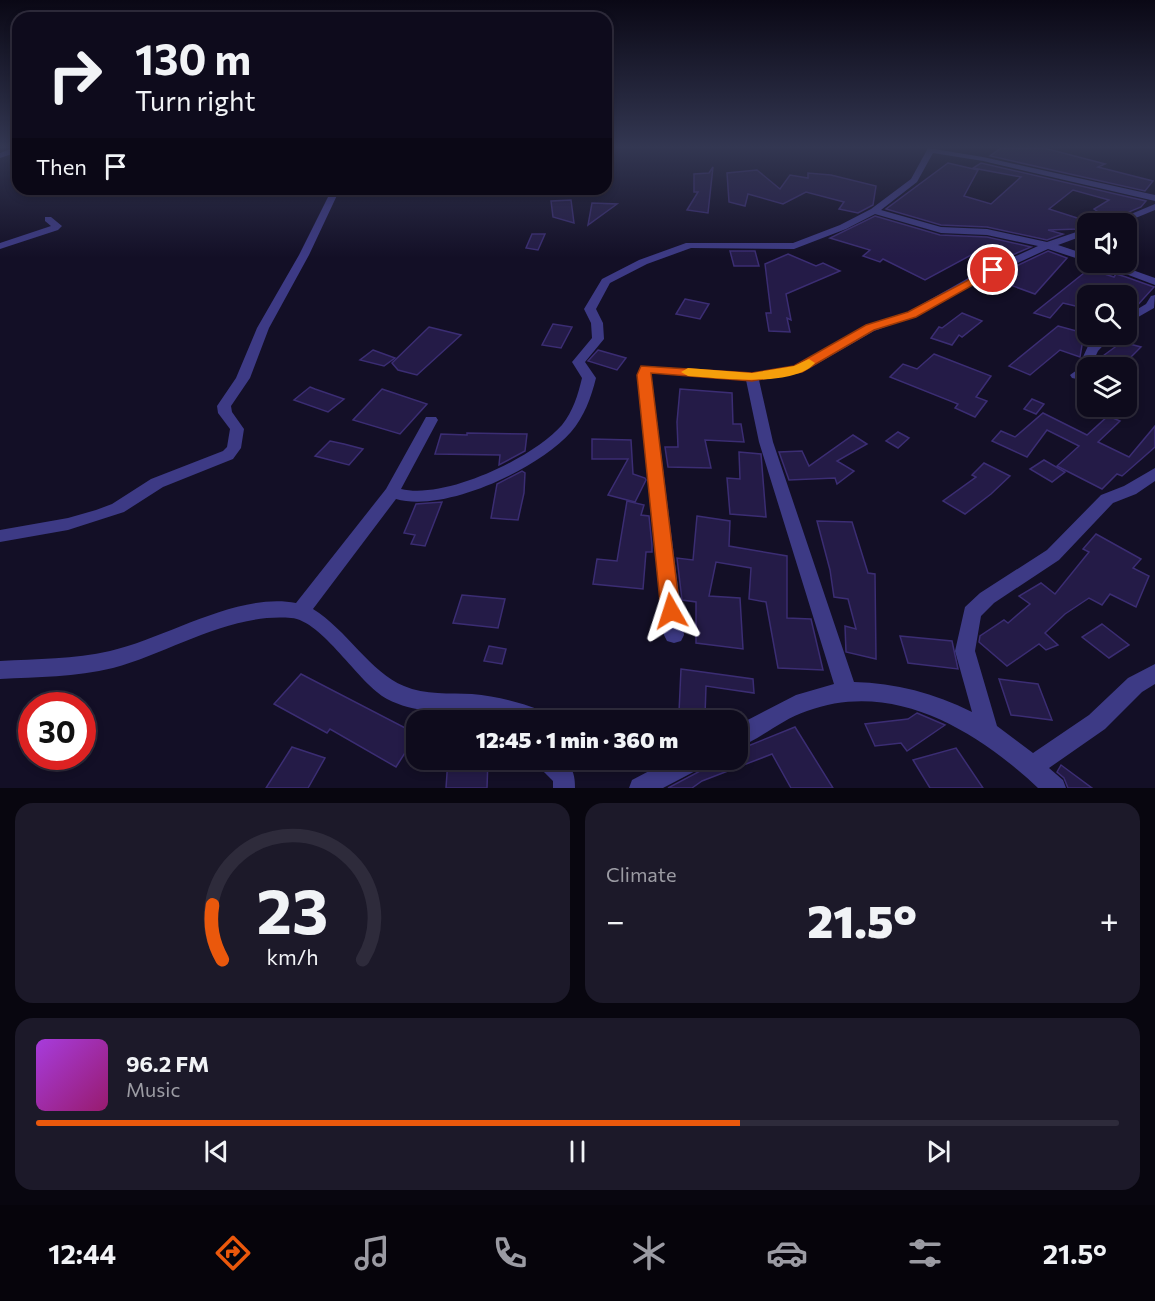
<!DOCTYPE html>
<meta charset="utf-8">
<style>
:root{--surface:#0e0b1c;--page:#1c1929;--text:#f1f3f6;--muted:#9b9ba3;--line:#2e2b3b;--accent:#ea580c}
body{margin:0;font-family:Commissioner,sans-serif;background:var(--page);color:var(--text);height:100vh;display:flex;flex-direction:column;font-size:22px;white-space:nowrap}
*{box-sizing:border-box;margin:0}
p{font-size:20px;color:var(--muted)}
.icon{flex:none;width:33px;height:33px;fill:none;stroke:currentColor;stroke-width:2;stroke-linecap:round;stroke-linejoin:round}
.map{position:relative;height:788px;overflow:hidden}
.details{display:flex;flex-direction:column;gap:15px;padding:15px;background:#08060f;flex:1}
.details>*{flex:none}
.top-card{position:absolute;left:12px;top:12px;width:600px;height:183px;border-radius:18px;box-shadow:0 3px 9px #0003,0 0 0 2px var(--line);background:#0e0b1c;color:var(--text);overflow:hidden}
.buttons{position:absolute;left:1077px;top:213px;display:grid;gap:12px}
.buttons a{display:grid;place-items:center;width:60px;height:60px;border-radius:12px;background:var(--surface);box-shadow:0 3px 9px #0003,0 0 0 2px var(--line);font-size:30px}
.speed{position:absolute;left:18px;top:692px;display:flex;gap:12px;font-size:30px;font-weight:700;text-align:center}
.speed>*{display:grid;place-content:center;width:78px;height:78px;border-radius:50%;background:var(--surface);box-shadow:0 3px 9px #0003,0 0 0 2px var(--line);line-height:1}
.speed .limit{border:9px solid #d22;background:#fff;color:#111}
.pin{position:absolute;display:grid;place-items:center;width:51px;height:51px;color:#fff;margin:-26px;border:3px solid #fff;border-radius:50%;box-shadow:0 2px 6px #0007}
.me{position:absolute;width:66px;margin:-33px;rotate:354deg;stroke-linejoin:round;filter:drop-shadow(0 0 4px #0008)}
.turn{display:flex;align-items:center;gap:21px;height:126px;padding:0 24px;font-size:27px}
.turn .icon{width:78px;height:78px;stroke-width:2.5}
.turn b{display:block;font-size:42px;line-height:51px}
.then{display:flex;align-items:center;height:57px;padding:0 24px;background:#0003;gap:12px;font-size:22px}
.big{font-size:45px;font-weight:800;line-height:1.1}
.details .widget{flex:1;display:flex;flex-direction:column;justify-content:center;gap:9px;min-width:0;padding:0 21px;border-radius:18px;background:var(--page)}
.details .dial{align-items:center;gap:0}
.dial svg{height:156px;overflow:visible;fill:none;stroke:var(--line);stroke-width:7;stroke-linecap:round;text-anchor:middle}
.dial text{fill:var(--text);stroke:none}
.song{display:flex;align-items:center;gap:18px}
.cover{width:72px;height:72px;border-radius:9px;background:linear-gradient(135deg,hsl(280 70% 55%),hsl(320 70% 35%))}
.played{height:6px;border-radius:3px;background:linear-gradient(90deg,var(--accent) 65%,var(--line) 65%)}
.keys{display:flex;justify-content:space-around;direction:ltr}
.heat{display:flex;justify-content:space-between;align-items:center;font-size:33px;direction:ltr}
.details .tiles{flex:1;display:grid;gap:15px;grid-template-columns:1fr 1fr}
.widget:last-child{grid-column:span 2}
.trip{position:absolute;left:406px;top:710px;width:342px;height:60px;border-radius:18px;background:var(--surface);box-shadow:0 3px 9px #0003,0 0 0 2px var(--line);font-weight:800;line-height:60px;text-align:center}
.tabs{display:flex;height:96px;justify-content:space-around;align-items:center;background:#06040b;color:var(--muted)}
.tabs .icon{width:42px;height:42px}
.tabs .on{color:var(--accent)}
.tabs b{font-size:27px;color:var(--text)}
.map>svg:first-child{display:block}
.building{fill:#241b47;stroke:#3b2d73;stroke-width:1.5}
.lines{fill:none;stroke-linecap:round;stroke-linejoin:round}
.minor{fill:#3d3a85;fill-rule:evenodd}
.route{fill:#ea580c;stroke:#983908;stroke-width:1.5}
.slow{fill:#f59e0b}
</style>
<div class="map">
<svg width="1155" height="788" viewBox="0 0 1155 788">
<rect width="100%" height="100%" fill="#130f26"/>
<!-- building -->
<g class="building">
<polygon points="1001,148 1044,148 1105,164 1098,167 1153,181 1145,191 990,156"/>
<polygon points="948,163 978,170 964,196 991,204 1021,177 973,168 981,163 1146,201 1141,207 1110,220 1094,209 1109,200 1073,190 1049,209 1096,224 1088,224 1078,229 1048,230 1063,234 1047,240 987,227 941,225 886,209"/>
<polygon points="713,167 708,213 687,210 698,192 694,192 694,174 709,173"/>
<polygon points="757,170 780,189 790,175 808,178 808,173 831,175 876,186 873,205 858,213 839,209 844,202 806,192 783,204 748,194 745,206 729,202 727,173"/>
<polygon points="571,200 574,223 553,217 551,201"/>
<polygon points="592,203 617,204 588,225"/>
<polygon points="875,216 940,235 987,237 1031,247 1003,259 986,252 975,257 971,255 925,280 883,259 880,262 863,256 870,250 830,238"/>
<polygon points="532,234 545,234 538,250 526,248"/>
<polygon points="730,251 755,251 759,266 734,266"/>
<polygon points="1048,251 1067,258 1035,294 991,278"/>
<polygon points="788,254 816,266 823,263 840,271 786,294 791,320 787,318 790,332 769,331 766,313 771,313 765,264"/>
<polygon points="1089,269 1114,277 1116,274 1126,277 1154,287 1135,308 1126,305 1126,296 1111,296 1088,287 1088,309 1063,303 1050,318 1034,313"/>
<polygon points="685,299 709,304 700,319 676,314"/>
<polygon points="962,313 982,321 962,337 959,335 952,345 931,338 939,327 942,328"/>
<polygon points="553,324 572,327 561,348 542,345"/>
<polygon points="1058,326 1084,333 1080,357 1060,350 1030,375 1009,366"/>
<polygon points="429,327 461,335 417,375 398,370 392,363"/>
<polygon points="1122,342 1141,347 1120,368 1111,368 1096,361"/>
<polygon points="373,350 395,358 384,366 360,360"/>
<polygon points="598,350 626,358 617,370 588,361"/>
<polygon points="934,354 991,376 976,397 987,401 975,417 955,408 958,404 890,377 903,364 917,369"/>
<polygon points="310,387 315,389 344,399 328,412 294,400"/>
<polygon points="382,389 427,404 400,434 353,420"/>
<polygon points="680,389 732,393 733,424 741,424 744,442 705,440 711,468 668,467 665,447 678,447 677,422"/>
<polygon points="1032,399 1044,404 1036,414 1024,409"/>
<polygon points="1043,413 1087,435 1108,416 1120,421 1098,442 1129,457 1155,426 1155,447 1122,476 1117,474 1102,489 1057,466 1079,446 1047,430 1027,457 992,441 1001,431 1015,437"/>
<polygon points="898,432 909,438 898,448 886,441"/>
<polygon points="467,433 527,434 525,451 499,465 500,455 435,454 441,434 467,435"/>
<polygon points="853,435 867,444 837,461 854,471 837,484 835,478 789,480 779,452 802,451 809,466"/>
<polygon points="592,439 631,440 633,474 645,478 646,480 635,502 608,495 628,459 592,459"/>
<polygon points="330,441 344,444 363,449 349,465 315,456"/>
<polygon points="739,452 761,454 766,517 730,514 727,478 740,479"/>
<polygon points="1044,460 1065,472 1052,482 1030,469"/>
<polygon points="984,463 1010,476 991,494 965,514 943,501 976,477 972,475"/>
<polygon points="522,471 525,473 524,493 518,520 491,518 497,484"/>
<polygon points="627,501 644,505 641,515 649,516 652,545 652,552 646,552 643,589 593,584 597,559 617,561"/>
<polygon points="442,502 425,546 411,544 415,535 404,533 416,504"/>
<polygon points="697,516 730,521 729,546 787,556 787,618 811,619 823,670 778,668 766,602 749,599 751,568 716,562 709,596 740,598 743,649 696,643 696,602 682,600 677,558 693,560"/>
<polygon points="817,521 852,522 868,573 875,574 876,659 846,652 845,626 856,629 848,599 834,597 830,570"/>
<polygon points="1096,534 1141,559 1133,568 1149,576 1136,607 1110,594 1102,605 1089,598 1065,614 1045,633 1058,645 1046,650 1039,644 1007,666 979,642 980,636 1004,620 1008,623 1030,604 1019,596 1041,583 1055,594 1089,552 1083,549"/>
<polygon points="462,595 505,599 498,628 453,623"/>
<polygon points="1102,624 1129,645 1109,658 1082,637"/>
<polygon points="900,636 952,641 958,669 908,663"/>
<polygon points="489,646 506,649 502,664 484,661"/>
<polygon points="681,669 753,679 754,693 706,686 705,716 679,712"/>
<polygon points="301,674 417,734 396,767 330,729 327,733 274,704"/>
<polygon points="999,679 1038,684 1052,720 1011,715"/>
<polygon points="917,713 945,725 907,751 901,743 875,746 865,724 908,719"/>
<polygon points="795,727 833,788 791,788 772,754 702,781 692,788 668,788 704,769 708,759 738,759 738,750"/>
<polygon points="292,747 325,758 308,788 266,788"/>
<polygon points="956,748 983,788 930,788 913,760"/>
<polygon points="448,759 488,759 487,788 446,788"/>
<polygon points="1061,765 1092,788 1068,788 1064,778 1057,772"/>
</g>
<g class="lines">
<!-- minor -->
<g class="minor">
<polygon points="13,148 18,148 18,152 0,158 0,153"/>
<path d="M928,148L983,157L1155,195V201L983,161L933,153L917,182L881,210L941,227L987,229L1047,242L1088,228V234L1058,245L1088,255V262L1048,249L978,281L916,316L874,331L803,372L759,380L773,442L854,682C896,683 934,693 972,712L955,651L965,607L980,593L1047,550L1101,495L1124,486L1155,468V481L1136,494L1113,503L1059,560L994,603L981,616L975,651L997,726L1033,753L1089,715L1128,678L1155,664V684L1142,692L1105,729L1049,768L1063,780L1066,788H1038C977,731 894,679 807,711C782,719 762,738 738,748V725L796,695L834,684L759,442L746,380L651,373L684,635L681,641L674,643L667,641L664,635L637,375L641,366L752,373L794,366L866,325L908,312L970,277L1038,246L987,235L941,233L875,214L846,229L794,249L691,248L647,264L610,283L596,309L603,323L604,339L585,362L596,378C591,398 584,417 571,432C538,469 445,513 396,499L313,609C346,629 371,673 404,686C425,695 450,693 472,694C495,696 519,702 540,710L544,720C532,720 519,721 507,720C495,719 484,715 472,714C443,712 414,713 387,699C358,683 322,620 291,618C228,613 172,652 113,668C76,677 37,677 0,679V661C37,659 74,659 110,651C167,638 237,592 296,603L386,489L426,417H436L438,420L401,489C445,500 533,458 562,425C573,411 578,395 582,378L572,362L592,338L591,323L584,309L602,279L639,260L686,243H793L840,225L871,209L911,179Z"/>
<polygon points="332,189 340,189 309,255 269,328 250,378 231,406 232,412 244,429 241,448 233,459 163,487 124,512 68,530 0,542 0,530 68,518 96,510 112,504 151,479 223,451 227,447 230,429 218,413 217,406 236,378 257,328 299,255"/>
<polygon points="1155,204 1155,210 1121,224 1107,224"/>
<polygon points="45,217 51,217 62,226 58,230 0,249 0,243 51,226 45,221"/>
<polygon points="1094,262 1110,262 1155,278 1155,285"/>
<polygon points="1155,295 1154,308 1126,324 1126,316 1146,304 1151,296"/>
<polygon points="1100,334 1114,334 1098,351 1090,368 1088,368 1087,375 1077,379 1072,378 1070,375 1077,370 1088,346"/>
<path d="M536,759H563C573,769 575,774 575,788H553V781L539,767Z"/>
<polygon points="672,759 706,759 703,767 663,788 629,788 632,780"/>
</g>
</g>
<!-- sky -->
<linearGradient id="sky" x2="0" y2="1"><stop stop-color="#0a0815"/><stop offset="0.57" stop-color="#333752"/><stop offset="1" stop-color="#333752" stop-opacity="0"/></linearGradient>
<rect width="1155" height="258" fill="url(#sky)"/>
<!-- route -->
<polygon class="route" points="993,267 998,270 996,272 916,317 874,330 802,372 752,381 651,373 680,611 678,617 671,619 664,617 661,611 637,375 641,366 752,373 794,366 866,325 908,312"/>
<!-- slow -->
<path class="slow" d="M809,359L815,363C793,388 719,378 688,376L681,372L688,368L752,373L794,366Z"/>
</svg>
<div class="buttons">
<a><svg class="icon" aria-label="sound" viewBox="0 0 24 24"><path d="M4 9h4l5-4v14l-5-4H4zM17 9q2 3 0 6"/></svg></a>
<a><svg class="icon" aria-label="search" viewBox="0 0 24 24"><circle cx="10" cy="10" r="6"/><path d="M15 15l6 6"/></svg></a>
<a><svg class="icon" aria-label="layers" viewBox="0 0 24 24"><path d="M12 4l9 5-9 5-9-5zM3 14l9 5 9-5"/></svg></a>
</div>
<div class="speed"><div class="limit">30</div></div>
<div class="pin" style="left:993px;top:270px;background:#d93025"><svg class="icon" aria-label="arrive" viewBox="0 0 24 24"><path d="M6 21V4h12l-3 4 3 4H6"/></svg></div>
<svg class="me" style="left:671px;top:611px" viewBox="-20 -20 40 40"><path d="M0-17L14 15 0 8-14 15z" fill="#ea580c" stroke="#fff" stroke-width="4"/></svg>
<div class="trip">12:45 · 1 min · 360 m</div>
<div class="top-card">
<div class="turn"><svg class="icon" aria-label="right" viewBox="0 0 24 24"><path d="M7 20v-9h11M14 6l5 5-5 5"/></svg><div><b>130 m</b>Turn right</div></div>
<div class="then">Then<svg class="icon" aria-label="arrive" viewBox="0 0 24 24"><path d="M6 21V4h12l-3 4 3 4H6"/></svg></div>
</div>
</div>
<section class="details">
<div class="tiles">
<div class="widget dial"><svg viewBox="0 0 100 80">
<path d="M14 69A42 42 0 1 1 86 69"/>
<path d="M14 69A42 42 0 0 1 9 41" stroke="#ea580c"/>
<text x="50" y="56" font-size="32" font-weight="700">23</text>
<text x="50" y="72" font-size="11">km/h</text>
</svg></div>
<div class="widget"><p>Climate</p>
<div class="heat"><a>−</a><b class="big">21.5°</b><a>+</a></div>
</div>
<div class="widget">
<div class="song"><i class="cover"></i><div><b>96.2 FM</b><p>Music</p></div></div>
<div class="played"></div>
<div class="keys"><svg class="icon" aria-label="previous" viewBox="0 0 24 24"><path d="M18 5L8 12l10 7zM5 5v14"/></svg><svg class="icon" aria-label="pause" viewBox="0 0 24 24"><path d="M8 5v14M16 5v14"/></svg><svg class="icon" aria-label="next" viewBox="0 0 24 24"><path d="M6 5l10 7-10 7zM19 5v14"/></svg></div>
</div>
</div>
</section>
<nav class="tabs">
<b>12:44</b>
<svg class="icon on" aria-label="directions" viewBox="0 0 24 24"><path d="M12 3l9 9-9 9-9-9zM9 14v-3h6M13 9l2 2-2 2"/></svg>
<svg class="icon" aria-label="music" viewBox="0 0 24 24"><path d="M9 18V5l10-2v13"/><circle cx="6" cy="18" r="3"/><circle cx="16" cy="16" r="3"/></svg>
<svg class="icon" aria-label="phone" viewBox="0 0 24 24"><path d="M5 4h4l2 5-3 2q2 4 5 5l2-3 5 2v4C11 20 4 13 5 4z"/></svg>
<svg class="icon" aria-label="climate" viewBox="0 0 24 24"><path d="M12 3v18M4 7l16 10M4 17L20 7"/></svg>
<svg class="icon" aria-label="car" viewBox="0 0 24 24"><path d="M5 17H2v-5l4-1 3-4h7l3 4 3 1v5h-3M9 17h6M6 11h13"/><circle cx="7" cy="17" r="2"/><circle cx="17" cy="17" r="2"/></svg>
<svg class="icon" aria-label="filters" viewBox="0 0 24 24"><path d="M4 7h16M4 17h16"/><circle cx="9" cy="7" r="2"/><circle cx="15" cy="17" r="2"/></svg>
<b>21.5°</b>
</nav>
